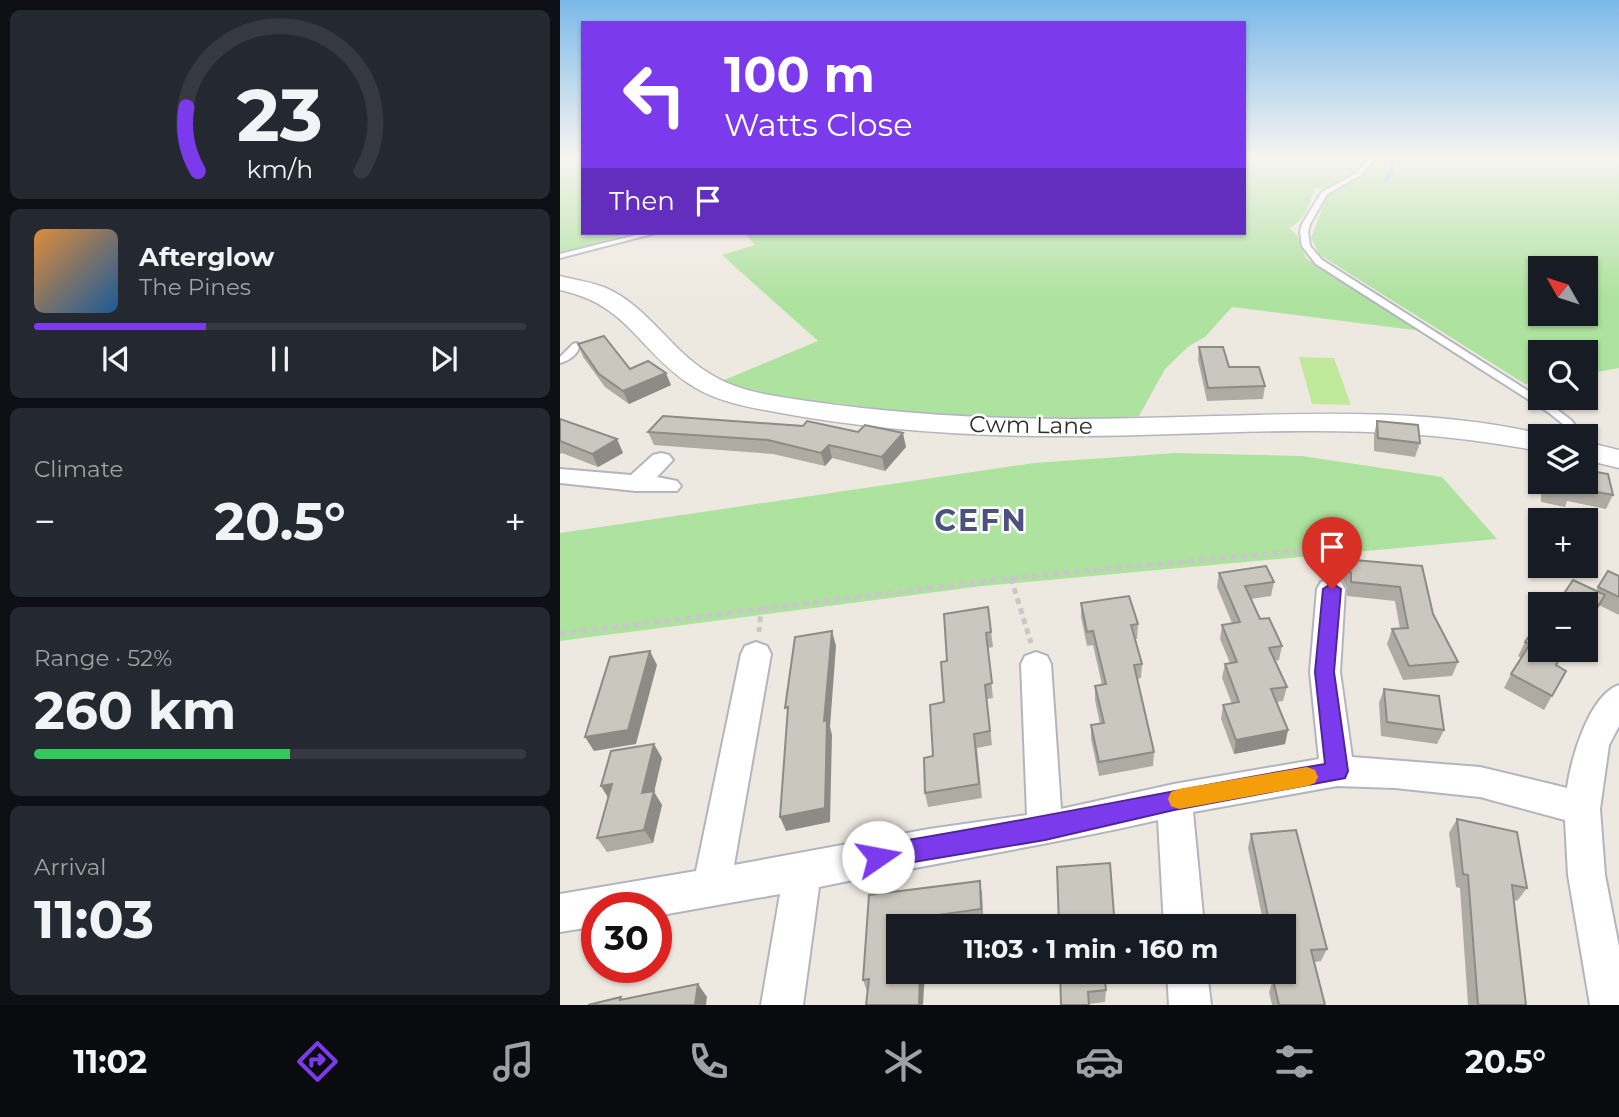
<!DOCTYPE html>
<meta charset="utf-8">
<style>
:root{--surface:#171b24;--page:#242831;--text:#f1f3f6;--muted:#9ea1a6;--line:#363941;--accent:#7c3aed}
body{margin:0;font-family:Montserrat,sans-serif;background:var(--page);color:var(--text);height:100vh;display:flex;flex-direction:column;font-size:26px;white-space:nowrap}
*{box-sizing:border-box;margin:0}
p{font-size:23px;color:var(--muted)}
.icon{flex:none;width:38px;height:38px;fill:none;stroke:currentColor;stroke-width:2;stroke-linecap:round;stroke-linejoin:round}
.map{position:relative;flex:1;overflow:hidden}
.sheet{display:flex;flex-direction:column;gap:10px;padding:10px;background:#0d0f14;width:560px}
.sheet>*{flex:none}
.hud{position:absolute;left:21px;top:21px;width:665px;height:214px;border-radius:0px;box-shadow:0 2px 5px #0004;background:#7c3aed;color:#fff;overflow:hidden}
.needle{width:46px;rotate:309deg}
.buttons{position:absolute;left:968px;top:256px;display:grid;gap:14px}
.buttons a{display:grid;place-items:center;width:70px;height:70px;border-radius:0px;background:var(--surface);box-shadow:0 2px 5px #0004;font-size:35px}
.speed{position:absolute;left:21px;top:892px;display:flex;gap:14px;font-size:35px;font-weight:700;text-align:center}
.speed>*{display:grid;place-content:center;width:91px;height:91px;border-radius:50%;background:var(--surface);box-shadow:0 2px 5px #0004;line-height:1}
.speed .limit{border:10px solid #d22;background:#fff;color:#111}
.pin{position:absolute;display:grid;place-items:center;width:60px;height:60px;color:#fff;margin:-72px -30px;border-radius:50% 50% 50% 0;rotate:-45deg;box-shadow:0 0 7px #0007}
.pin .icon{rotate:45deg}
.me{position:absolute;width:77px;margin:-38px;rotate:78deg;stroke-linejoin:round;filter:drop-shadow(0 0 5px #0008)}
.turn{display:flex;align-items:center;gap:24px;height:147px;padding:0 28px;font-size:32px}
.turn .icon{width:91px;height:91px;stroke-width:2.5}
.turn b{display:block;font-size:49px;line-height:60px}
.then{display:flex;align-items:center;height:66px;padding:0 28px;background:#0003;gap:14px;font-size:26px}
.big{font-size:52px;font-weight:700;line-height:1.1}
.sheet .widget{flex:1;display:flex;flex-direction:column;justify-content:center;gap:10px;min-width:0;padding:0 24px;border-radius:10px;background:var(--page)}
.sheet .dial{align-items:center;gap:0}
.dial svg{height:182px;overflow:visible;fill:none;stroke:var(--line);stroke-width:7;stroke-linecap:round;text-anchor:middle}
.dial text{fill:var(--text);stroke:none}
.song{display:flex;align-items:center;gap:21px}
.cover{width:84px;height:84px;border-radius:10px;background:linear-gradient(135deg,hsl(30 70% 55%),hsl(210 70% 35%))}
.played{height:7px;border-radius:4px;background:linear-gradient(90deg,var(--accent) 35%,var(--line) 35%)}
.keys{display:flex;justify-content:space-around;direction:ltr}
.heat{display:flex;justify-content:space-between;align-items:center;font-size:38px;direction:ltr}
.charge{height:10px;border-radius:5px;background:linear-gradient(90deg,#34c759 52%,var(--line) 0)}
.trip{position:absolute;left:326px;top:914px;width:410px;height:70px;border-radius:0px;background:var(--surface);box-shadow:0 2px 5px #0004;font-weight:700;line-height:70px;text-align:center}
.dock{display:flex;height:112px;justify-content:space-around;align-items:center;background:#090b0e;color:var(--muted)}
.dock .icon{width:49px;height:49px}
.dock .current{color:var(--accent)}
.dock b{font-size:32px;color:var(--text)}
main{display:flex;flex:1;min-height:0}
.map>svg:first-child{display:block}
.green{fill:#aee29f;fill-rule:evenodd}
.pitch{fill:#c0e99b}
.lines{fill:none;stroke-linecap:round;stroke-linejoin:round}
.stream{stroke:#77c0eb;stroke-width:4.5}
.service-casing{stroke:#b3b4c0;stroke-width:4}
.minor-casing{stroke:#b3b4c0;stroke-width:4}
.tertiary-casing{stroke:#b3b4c0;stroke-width:3}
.path{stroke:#c8c8c8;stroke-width:5;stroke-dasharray:6 4.5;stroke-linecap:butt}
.service{fill:#fff;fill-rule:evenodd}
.minor{fill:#fff;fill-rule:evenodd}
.tertiary{fill:#fff;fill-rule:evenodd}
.wall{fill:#aeaba3}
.shaded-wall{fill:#8d8b85}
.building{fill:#cac7be;stroke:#8d8b85;stroke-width:2}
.route{fill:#7c3aed;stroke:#51269a;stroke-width:2}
.slow{fill:#f59e0b}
.labels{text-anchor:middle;stroke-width:5;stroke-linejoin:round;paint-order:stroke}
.street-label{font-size:23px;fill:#2d2d2d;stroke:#fff}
.district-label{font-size:30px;font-weight:bold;letter-spacing:2px;fill:#4e517d;stroke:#fff}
</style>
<main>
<section class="sheet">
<div class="widget dial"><svg viewBox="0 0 100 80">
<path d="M14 69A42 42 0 1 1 86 69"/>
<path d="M14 69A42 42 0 0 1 9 41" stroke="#7c3aed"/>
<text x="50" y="56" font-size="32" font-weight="700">23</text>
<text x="50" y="72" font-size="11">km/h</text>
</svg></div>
<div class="widget">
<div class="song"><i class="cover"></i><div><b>Afterglow</b><p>The Pines</p></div></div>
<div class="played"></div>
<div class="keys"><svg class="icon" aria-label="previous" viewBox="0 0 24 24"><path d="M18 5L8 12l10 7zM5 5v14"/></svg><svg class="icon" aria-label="pause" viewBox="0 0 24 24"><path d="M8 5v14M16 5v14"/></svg><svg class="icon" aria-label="next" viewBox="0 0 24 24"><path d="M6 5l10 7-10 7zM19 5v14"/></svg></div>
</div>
<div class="widget"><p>Climate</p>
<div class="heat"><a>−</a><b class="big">20.5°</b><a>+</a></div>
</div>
<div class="widget"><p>Range · 52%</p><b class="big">260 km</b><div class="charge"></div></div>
<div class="widget"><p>Arrival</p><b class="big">11:03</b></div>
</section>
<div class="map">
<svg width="1059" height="1005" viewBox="0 0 1059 1005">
<rect width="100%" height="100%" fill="#eee9e0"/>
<!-- green -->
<g class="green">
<polygon points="0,157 23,157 23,233 70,233 0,254"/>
<path d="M684,157H807C797,178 778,190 755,188C750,203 744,222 729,228L737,235L746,258L862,331L672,307L645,337L629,346L605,369L579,416L514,421L362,415L275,403L229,401L162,381L258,341L162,255L195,245L186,235L684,233Z"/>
<path d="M818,157H1059V368L1026,374V352H980V381L965,384L760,255L751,238L767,196L795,181ZM980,268H1026V313H980Z"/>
<polygon points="615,453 742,456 882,477 937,539 422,586 0,641 0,533 474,463"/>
</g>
<!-- pitch -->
<polygon class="pitch" points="739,357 774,358 791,405 752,404"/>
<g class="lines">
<!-- stream -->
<polyline class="stream" points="827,179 832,171 832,157"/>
<!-- service casing -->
<g class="service-casing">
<g id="service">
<polygon points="810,157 816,157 801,175 767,194 750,224 748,232 750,246 762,260 995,408 1011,420 1023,436 1012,436 1003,424 988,412 756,264 742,246 740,232 742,224 762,192 797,173"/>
<polygon points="84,233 96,233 0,258 0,254"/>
<path d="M16,343L19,344C20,353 9,361 0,363V357L13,344Z"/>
</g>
</g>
<!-- minor casing -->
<g class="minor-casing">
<g id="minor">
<polygon points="101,453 109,455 113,460 97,477 117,481 121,486 117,491 76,491 0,483 0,469 71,475 93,455"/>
<path d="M771,579L781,582L785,589L780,672L792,757L920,767L1007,788C1011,759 1029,695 1059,685V726L1049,745L1040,809L1045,875L1059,947V1005H1030L1008,875L1005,820L920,797L835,788L777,786L633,812L644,926H604L598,820C485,846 372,863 259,887L243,1005H201L220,894L96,916V908H37V926L0,932V894L136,871L181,654L185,646L196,642L207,646L211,654L174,865L369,829L467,815L461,664L465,656L476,652L487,656L491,664L501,809L614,784L759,759L750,672L757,589L761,582Z"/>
<polygon points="607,971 647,971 651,1005 609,1005"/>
</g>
</g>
<!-- tertiary casing -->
<g class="tertiary-casing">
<g id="tertiary">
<path d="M0,276C15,280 32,282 46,288C87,306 110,349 147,372C177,392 213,396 247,401C358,417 468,421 579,418C714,416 857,403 990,436H980V451C936,443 893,437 849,434C738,426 626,436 515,436C413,437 310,430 210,411C181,406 149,399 125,381C76,346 66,304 0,290Z"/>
<polygon points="1026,442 1059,450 1059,468 1026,460"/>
</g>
</g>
<!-- path -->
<g class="path">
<polyline points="451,578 767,548 770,571"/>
<polyline points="201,609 451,578 471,643"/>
<polyline points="0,634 201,609 199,632"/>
</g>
<!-- service -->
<use href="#service" class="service"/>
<!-- minor -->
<use href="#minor" class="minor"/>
<!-- tertiary -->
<use href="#tertiary" class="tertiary"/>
</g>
<!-- wall -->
<g class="wall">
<polygon points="18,344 70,369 111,385 69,404 45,387 23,357"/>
<polygon points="639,347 669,367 705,386 703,399 647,401 638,360"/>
<polygon points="0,419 57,439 63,453 38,467 2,453 0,454"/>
<polygon points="817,421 860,443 855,457 814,451 814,435"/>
<polygon points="88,432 346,447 325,471 272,458 265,466 213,454 94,445"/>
<polygon points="978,461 980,461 980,481 1026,481 1053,495 1046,509 1007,501 1005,507 981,502 981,494 974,493 972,475"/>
<polygon points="783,559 862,566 873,614 898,662 892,676 843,680 827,644 832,629 840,629 835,601 787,596 787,588 779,573"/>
<polygon points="1048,571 1059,576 1059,615 1039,605 1026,627 1036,591"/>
<polygon points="659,573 714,582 711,596 691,599 700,619 722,646 719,660 715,661 727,687 723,701 717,702 728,730 725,744 674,754 661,719 663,705 672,704 662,678 665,664 670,663 660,639 662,625 672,623 657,587"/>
<polygon points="521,603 578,624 577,639 575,639 582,664 581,678 577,679 594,752 593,766 539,776 531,739 531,725 540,724 535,700 535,686 542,685 533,645 527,646 521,617"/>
<polygon points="428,607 433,647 428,648 433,698 427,699 432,745 417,748 422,798 368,807 365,793 384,702 387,661"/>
<polygon points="965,642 980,649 1012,649 1010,652 1005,650 996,665 1006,671 984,710 944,688 951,674 961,658 958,656"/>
<polygon points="824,689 884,730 877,744 821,736 819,703"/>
<polygon points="102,758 94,792 102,805 93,843 47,852 37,838 48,798 41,786"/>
<polygon points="897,819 967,888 957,901 954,900 966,1005 908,1005 900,888 896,887 889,833"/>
<polygon points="691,834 767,949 761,961 754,962 765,1005 712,1005 709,992 713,980 715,980 713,971 723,971 723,926 704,926 688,848"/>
<polygon points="497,867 554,915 554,926 499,926"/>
<polygon points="422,894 423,922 397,926 338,926 307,991 303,980 309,895"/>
<polygon points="500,971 546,990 545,1002 529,1004"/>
</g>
<!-- shaded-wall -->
<g class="shaded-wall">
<polygon points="106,373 111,385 69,404 63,391"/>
<polygon points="343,433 346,447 325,471 322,457"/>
<polygon points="57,439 63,453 38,467 32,454"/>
<polygon points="269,445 272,458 265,466 261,453"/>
<polygon points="272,631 276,646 270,727 272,735 270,822 226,831 220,817"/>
<polygon points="90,651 97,665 76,744 34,751 25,737"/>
<polygon points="728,730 725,744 674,754 676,740"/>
<polygon points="94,744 102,758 94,792 102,805 93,843 84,830 82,793"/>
<polygon points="52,784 50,800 41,786"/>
<polygon points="420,881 422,894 423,922 421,909"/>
<polygon points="360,971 365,971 363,1005 359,1005"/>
<polygon points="138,984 147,997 146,1005 135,1005"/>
</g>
<!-- building -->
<g class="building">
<polygon points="44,336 70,369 88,361 106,373 63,391 39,374 18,344"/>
<polygon points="639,347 663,347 669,367 699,367 705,386 648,388"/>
<polygon points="103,416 243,426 247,421 298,432 305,425 343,433 322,457 269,445 261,453 208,440 88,432"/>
<polygon points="0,419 57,439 32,454 0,441"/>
<polygon points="817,421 858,425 860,443 818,438"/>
<polygon points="978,461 980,461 980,479"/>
<polygon points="1026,470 1048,474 1053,495 1011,487 1011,493 988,488 987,481 1026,481"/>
<polygon points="783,559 862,566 873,614 898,662 849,666 832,629 848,628 840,587 791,582 791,573"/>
<polygon points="706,566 714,582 685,586 700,619 709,618 722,646 709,648 727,687 711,689 728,730 676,740 663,705 679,702 665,664 677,662 662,625 680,622 659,573"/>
<polygon points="1048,571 1059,576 1059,597 1038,587"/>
<polygon points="1013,580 1045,595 1026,626 1026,604 997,604"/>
<polygon points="569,596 578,624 571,625 582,664 574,665 594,752 539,762 531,725 544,723 535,686 546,684 533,631 527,632 521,603"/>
<polygon points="428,607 431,632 426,633 432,683 425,685 430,731 414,734 419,784 365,793 364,758 373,756 370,705 384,702 381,662 387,661 384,614"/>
<polygon points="978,623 980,624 980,649 1005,649 996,665 1006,671 992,696 951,674 970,644 965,642"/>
<polygon points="272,631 264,721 267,720 265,808 220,817 228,707 225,708 235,637"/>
<polygon points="90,651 68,730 25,737 50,657"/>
<polygon points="824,689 879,696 884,730 827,722"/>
<polygon points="94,744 82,793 94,791 84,830 37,838 52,784 41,786 51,751"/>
<polygon points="897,819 957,832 967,888 952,885 966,1005 918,1005 908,875 903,874"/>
<polygon points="736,830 767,949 751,950 765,1005 719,1005 713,980 722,979 720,971 723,971 723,926 710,926 691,834"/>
<polygon points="550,863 554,915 540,916 541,926 499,926 497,867"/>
<polygon points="420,881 421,909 363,917 363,926 338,926 338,971 360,971 359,1005 306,1005 309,979 303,980 309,895"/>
<polygon points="500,971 544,971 546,990 528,992 529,1005 501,1005"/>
<polygon points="138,984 135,1005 28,1005 61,997 60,1000"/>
</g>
<!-- sky -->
<linearGradient id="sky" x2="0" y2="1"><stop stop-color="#7bb9e9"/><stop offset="0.53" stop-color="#f7f5f1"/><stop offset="1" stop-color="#f7f5f1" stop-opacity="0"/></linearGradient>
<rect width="1059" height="297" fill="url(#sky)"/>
<!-- route -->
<path class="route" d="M772,583L781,589L774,672L788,771L785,778L614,810L485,840L318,868L310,865L306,857L310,849L318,845C468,821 616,789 765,764L755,672L763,589Z"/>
<!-- slow -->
<polygon class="slow" points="747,767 755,770 758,777 755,783 747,786 619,809 611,806 608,799 611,792 619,789"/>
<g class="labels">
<!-- street labels -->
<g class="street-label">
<text transform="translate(471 425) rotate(1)" y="8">Cwm Lane</text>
</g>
<!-- district labels -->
<g class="district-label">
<text x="421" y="531">CEFN</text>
</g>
</g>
</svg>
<div class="buttons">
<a><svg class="needle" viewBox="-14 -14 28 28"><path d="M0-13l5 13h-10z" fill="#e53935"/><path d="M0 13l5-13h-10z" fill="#9ea1a6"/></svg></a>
<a><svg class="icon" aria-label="search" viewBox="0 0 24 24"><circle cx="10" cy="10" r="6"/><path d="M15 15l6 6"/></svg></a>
<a><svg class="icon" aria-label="layers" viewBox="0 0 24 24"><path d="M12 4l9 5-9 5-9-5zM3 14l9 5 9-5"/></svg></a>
<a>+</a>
<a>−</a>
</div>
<div class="speed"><div class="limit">30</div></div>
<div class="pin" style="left:772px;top:589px;background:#d93025"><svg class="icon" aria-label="arrive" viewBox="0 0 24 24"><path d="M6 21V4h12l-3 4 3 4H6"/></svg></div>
<svg class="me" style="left:318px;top:857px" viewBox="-20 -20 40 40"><circle r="19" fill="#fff"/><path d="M0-13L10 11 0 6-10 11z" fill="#7c3aed"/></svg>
<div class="trip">11:03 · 1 min · 160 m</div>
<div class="hud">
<div class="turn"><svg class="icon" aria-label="left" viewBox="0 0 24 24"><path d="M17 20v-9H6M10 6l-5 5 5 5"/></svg><div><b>100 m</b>Watts Close</div></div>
<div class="then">Then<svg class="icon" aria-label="arrive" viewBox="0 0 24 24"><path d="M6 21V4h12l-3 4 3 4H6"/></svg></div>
</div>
</div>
</main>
<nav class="dock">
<b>11:02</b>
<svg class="icon current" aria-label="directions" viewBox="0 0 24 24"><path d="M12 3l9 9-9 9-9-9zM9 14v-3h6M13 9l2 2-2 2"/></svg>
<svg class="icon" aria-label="music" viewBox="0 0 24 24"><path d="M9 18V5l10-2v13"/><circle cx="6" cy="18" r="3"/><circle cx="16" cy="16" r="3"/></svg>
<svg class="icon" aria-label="phone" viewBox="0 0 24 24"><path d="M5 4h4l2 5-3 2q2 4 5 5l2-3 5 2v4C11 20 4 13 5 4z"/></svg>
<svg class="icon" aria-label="climate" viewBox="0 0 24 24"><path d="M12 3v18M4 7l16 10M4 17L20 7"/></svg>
<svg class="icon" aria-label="car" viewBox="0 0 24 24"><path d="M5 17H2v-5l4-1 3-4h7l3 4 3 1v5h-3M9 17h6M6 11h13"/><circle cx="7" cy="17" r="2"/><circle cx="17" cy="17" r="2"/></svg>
<svg class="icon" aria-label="filters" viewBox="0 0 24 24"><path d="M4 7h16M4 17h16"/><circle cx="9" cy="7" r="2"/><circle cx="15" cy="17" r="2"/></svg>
<b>20.5°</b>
</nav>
